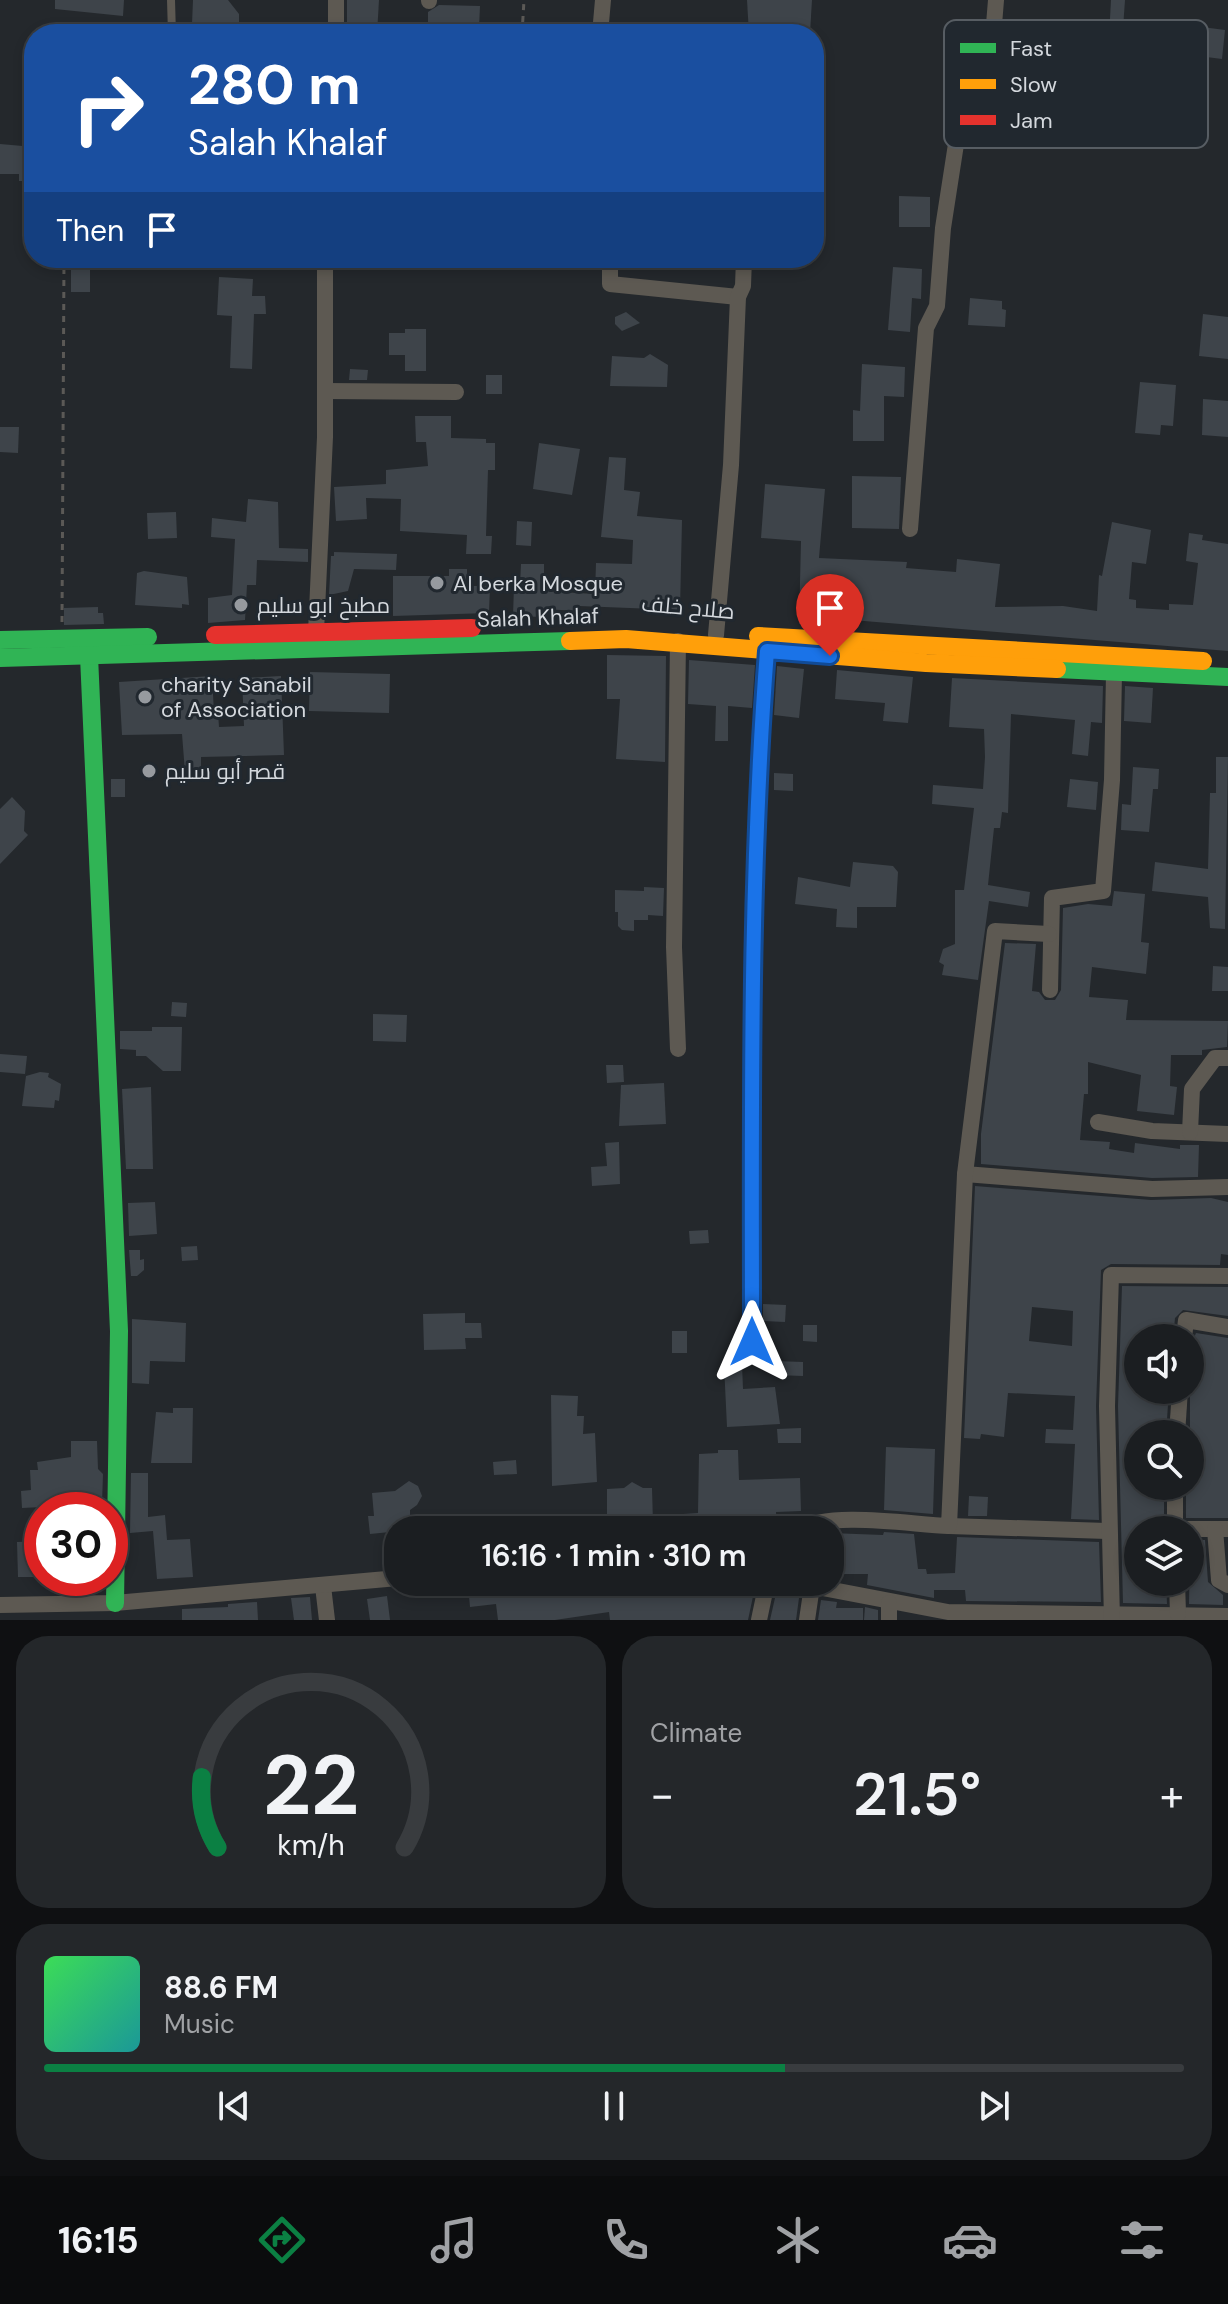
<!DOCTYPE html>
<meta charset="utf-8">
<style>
:root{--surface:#1b1e21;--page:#24272a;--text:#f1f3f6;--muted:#a0a2a5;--line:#393c3f;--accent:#0b8043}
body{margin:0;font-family:"DM Sans",Cairo,sans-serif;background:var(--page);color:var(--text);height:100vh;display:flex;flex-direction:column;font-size:30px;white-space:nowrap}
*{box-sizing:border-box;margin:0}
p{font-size:26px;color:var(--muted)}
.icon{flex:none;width:44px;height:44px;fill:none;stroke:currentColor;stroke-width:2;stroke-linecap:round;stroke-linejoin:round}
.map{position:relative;height:1620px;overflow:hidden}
.panel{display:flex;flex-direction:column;gap:16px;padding:16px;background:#0f1012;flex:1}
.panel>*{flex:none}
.hud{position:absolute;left:24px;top:24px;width:800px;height:244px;border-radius:32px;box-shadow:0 4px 12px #0003,0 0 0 2px var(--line);background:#1a4fa0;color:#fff;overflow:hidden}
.fabs{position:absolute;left:1124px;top:1324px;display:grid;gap:16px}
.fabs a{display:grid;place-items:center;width:80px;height:80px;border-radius:50%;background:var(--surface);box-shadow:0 4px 12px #0003,0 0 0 2px var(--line);font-size:40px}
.speed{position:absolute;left:24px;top:1492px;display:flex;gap:16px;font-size:40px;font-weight:700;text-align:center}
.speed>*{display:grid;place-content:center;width:104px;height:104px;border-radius:50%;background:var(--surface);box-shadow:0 4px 12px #0003,0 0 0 2px var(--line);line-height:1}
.speed .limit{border:12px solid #d22;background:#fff;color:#111}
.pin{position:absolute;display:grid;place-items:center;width:68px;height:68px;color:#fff;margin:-82px -34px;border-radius:50% 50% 50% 0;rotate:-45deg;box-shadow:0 0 8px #0007}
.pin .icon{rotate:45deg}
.me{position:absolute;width:88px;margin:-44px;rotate:0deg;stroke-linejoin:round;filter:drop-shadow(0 0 6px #0008)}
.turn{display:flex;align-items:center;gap:28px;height:168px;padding:0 32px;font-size:36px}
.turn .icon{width:104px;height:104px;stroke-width:2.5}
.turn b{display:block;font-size:56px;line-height:68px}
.then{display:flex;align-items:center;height:76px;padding:0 32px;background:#0003;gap:16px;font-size:30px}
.big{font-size:60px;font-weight:600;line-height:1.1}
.panel .card{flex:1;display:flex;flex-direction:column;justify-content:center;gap:12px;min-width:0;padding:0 28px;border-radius:32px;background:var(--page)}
.panel .dial{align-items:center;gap:0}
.dial svg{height:208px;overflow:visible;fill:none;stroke:var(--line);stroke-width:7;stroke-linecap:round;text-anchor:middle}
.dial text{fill:var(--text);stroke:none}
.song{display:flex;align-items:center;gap:24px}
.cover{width:96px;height:96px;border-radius:12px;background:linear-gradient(135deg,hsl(130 70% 55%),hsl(180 70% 35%))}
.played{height:8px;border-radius:4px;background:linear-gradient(90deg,var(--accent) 65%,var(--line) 65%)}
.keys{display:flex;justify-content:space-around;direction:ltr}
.heat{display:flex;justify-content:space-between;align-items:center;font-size:44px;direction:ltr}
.panel .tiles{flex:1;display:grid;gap:16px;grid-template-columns:1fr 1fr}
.card:last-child{grid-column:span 2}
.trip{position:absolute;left:384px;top:1516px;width:460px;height:80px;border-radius:32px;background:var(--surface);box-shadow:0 4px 12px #0003,0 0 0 2px var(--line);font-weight:600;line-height:80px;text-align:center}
.tabs{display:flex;height:128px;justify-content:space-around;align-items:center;background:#0b0c0d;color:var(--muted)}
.tabs .icon{width:56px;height:56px}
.tabs .on{color:var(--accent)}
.tabs b{font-size:36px;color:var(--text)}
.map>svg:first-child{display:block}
.building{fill:#3e444a;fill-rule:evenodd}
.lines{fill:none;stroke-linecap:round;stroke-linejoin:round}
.path{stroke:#5b5956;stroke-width:3;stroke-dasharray:6 6;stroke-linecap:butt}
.lane{stroke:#5d5952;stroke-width:8}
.street{stroke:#5d5952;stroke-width:16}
.fast{stroke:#30b455;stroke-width:18}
.slow{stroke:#ff9f0a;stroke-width:18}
.jam{stroke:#e5322d;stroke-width:18}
.route-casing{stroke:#114b97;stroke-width:20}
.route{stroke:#1a73e8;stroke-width:14}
.poi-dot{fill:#969a9f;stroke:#21282f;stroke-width:3}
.labels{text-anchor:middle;stroke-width:6;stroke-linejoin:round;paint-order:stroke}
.poi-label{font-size:22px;fill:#d4d8dd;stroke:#21282f;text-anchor:start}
.street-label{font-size:22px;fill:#d4d8dd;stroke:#21282f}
.key{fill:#21282f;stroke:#575d63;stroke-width:2}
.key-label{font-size:22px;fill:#d4d8dd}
</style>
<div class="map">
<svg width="1228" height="1620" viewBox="0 0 1228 1620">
<rect width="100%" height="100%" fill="#24282c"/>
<!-- building -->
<g class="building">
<polygon points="55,0 124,0 123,16 55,9"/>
<polygon points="193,0 228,0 239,14 239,26 192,24"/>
<polygon points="347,0 379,0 377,34 347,33"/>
<polygon points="747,0 812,0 810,33 749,34"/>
<polygon points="1111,0 1125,0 1121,57 1108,56"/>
<polygon points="439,5 480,6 479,28 428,27 428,12"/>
<polygon points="1202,27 1225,30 1222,59 1183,54 1186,29 1201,31"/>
<polygon points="0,144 34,147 34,181 19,181 19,174 0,174"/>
<polygon points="899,196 930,197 930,227 899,227"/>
<rect x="71" y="258" width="19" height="34"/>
<polygon points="893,267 922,269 921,299 912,298 910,332 888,330"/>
<polygon points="219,277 253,279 252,296 265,296 266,314 254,314 252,369 230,368 232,316 217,315"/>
<polygon points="970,298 1002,301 1002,309 1006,310 1005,327 968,325"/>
<polygon points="626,312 640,323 622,331 615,324 615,317"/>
<polygon points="1203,314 1228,317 1228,359 1199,356"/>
<polygon points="405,329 426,329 426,371 405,371 405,355 389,355 389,333 405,333"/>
<polygon points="650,354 668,365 667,387 610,386 612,356 644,358"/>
<polygon points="862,364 905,367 904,397 884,396 884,441 853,441 853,410 860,411"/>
<polygon points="350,369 368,370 367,380 349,380"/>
<rect x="486" y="375" width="16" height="19"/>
<polygon points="1140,382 1176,385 1173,426 1161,425 1160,435 1135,433"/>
<polygon points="1203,399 1228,401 1228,437 1202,435"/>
<polygon points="415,416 451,416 451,438 486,439 486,443 495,443 495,470 488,470 486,536 492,536 491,554 466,554 467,535 400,531 401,499 366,498 367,519 336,521 334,487 386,484 386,470 428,466 426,442 416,442"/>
<polygon points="0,427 19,427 18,453 0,452"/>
<polygon points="539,443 580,449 572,495 533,489"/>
<polygon points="609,457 626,458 624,490 640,492 637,516 682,520 680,610 579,606 579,611 543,609 543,617 513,616 514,586 520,586 521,564 544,564 544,591 595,594 596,563 632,564 633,540 601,537"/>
<polygon points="852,476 901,477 899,529 852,528"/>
<polygon points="765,484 825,489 819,558 907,562 906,568 956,572 957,559 1000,564 995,607 1063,606 1097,611 1099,575 1102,576 1112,522 1151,530 1146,564 1132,562 1129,599 1136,600 1136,608 1169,610 1169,604 1193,605 1198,563 1186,561 1189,533 1203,535 1202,540 1228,544 1228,651 840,619 840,625 799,624 801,541 761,538"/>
<polygon points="248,499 278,502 279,548 308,549 308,562 257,560 256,585 247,585 245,620 208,623 208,598 232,595 235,539 211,537 212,518 246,522"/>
<polygon points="176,512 177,538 148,539 147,513"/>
<polygon points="517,521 532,522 531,546 516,545"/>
<polygon points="334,552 397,554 396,570 354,569 348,591 329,595 331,556 334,556"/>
<polygon points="449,569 467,569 467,586 490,586 489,613 393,616 393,576 449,576"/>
<polygon points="144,571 187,577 189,605 182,604 182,608 135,605 137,573"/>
<polygon points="98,607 98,613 103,613 104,624 64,625 64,608"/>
<polygon points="607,655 666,656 665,762 616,759 620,699 607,699"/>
<polygon points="689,660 755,665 752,708 728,706 728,741 715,741 716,706 688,704"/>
<polygon points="777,666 804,669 799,718 774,715"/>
<polygon points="837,670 913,677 908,723 883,721 885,703 835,699"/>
<polygon points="310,672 390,674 389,713 309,711"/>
<polygon points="212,676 214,713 218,713 219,727 244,726 242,678 281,676 284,755 201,757 201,771 185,772 182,734 122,735 119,682"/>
<polygon points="952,678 1103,686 1102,723 1091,722 1088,756 1072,754 1075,720 1011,714 1008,813 1002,812 1000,828 994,828 988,885 1030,892 1028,907 989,901 978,980 942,975 944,965 939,962 943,949 955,944 955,890 964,890 974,808 932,804 933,785 983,789 985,757 984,729 949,727"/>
<polygon points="1125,686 1153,688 1151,723 1124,721"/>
<polygon points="1216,757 1228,757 1225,929 1210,928 1208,897 1152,891 1155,862 1208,869 1210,793 1216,793"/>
<polygon points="1133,767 1159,769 1158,789 1153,789 1149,832 1121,830 1122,804 1131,805"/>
<polygon points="774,773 793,774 793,791 774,790"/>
<rect x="111" y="779" width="14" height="18"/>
<polygon points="1070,779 1098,782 1096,810 1067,807"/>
<polygon points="12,797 25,811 24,831 28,835 0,864 0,809"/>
<polygon points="853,862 893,866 898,872 896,907 857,907 857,928 836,927 837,909 795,904 798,877 850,887"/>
<polygon points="644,887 664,888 663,916 648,915 648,920 634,920 634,931 622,930 618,926 618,912 615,912 615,890 644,891"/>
<polygon points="1114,891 1145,894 1141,942 1149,943 1146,974 1092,967 1089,997 1128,1000 1126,1020 1228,1021 1227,1047 1202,1050 1202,1055 1171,1055 1170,1086 1177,1087 1174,1115 1137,1111 1141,1075 1088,1062 1088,1094 1084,1094 1080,1140 1110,1142 1109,1149 1134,1153 1135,1143 1180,1149 1180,1145 1199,1145 1198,1177 1152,1178 981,1164 981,1134 1005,943 1036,944 1032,991 1039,992 1045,1000 1055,1000 1061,990 1063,908 1088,904 1112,906"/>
<polygon points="1213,966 1228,967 1228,991 1212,991"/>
<polygon points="172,1002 187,1003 186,1017 171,1016"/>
<polygon points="373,1014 407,1015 406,1042 373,1041"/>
<polygon points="152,1027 182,1027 181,1071 163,1071 146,1056 136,1056 136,1050 120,1049 120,1031 152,1031"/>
<polygon points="0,1054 27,1056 25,1074 0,1072"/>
<polygon points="606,1065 623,1065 624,1082 607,1083"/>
<polygon points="40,1072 49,1073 48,1077 61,1084 59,1101 55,1100 54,1108 22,1106 26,1076"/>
<polygon points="664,1083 666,1124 619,1126 621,1085"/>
<polygon points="151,1087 153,1169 126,1169 122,1089"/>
<polygon points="619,1142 620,1184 592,1186 591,1167 607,1166 605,1143"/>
<path d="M975,1186L1151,1200L1211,1198L1228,1202V1255L1221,1254L1220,1265L1111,1264L1101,1270L1096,1406L1099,1520L1071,1519L1075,1444L1045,1443L1046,1429L1073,1430L1075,1396L1008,1393L1004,1437L981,1434L980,1439L964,1438ZM1032,1307L1073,1311L1072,1346L1029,1341Z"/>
<polygon points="155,1202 157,1234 129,1236 128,1203"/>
<polygon points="708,1230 709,1243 690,1244 689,1231"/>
<polygon points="197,1246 198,1260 182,1261 181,1247"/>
<polygon points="129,1250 140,1250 140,1260 144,1259 144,1270 137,1276 131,1276"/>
<polygon points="1122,1286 1228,1287 1228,1316 1183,1310 1175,1318 1173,1338 1135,1338 1137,1390 1169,1390 1166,1434 1138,1434 1138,1486 1164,1486 1164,1530 1138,1530 1138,1582 1166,1582 1167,1604 1123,1603 1118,1406"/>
<polygon points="763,1304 786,1305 785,1322 763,1321"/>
<polygon points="465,1313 465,1323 481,1323 482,1338 465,1338 466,1349 424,1350 423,1314"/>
<polygon points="132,1319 186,1323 185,1362 150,1361 149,1384 132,1383"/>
<polygon points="803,1325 817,1325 817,1342 803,1341"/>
<rect x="672" y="1331" width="15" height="22"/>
<polygon points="1196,1333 1228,1338 1228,1518 1186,1518 1186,1486 1190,1486 1190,1347"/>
<polygon points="775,1361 803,1362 803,1376 775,1375"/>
<polygon points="742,1364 743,1389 775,1387 780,1424 727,1427 724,1365"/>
<polygon points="551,1395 578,1396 577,1416 584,1416 583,1434 595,1433 597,1482 552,1486"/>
<polygon points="173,1408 193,1408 192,1463 151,1463 156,1412 173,1413"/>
<polygon points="801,1428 801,1443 778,1443 777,1429"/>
<polygon points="71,1441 97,1441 98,1469 103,1474 102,1504 22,1508 21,1491 31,1490 30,1470 38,1470 37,1462 71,1457"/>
<polygon points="886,1447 935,1449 933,1514 884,1510"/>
<polygon points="718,1450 738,1450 739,1480 800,1478 801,1511 776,1512 777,1528 684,1529 683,1514 698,1513 699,1454 718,1453"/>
<polygon points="516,1460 517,1474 494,1475 493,1462"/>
<polygon points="131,1473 148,1473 148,1517 165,1515 167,1540 190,1539 193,1577 157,1579 153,1531 130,1533"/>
<polygon points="409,1481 418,1486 422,1496 417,1505 410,1510 410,1530 370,1534 368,1516 374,1516 372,1493 395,1491"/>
<polygon points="632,1482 643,1488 652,1488 653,1523 607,1524 607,1489 624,1488"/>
<polygon points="969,1496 988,1497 987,1516 968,1516"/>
<polygon points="884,1532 914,1534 918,1569 926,1569 927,1574 955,1573 957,1537 1099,1542 1101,1602 966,1601 965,1590 934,1590 934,1598 867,1585 868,1574 830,1574 830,1533 883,1535"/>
<polygon points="1190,1540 1205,1540 1208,1582 1223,1595 1223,1605 1189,1604"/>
<polygon points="42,1541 42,1577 18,1577 17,1542"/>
<polygon points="534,1582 535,1589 556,1586 557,1590 679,1582 728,1583 755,1587 748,1620 610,1620 609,1612 555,1620 498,1620 496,1604 470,1607 468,1586"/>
<polygon points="387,1596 390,1620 370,1620 367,1599"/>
<polygon points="310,1597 312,1620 294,1620 291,1598"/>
<polygon points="775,1598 799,1598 796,1620 770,1620"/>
<polygon points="821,1600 837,1602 836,1608 863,1608 863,1620 818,1620"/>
<polygon points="257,1602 258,1620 182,1620 182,1609 228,1607 228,1604"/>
<polygon points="865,1607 878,1610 878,1620 864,1620"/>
</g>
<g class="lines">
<!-- path -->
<g class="path">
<polyline points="522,34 524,0"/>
<polyline points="62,622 64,258"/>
</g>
<!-- lane -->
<polyline class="lane" points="171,0 172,34"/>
<!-- street -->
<g class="street">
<polyline points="429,1 429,0"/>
<polyline points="336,34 336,0"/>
<polyline points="600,34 603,0"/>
<polyline points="610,258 610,284 738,297"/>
<polyline points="325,391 456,392"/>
<polyline points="910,529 926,328 937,306 943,228 963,99 993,37 996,0"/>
<polyline points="316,632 325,437 325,268"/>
<polyline points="716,635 731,465 738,297 743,286 744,258"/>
<polyline points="678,641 674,947 678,1049"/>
<polyline points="1050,990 1052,898 1103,891 1112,780 1114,673"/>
<polyline points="1098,1122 1152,1131 1228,1134"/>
<polyline points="1190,1132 1192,1089 1215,1058 1228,1058"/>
<polyline points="965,1174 1152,1189 1228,1187"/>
<polyline points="1184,1338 1186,1320 1228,1327"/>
<path d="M752,1342C752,1112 750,881 767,651"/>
<polyline points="1177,1434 1180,1390"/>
<polyline points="949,1526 1107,1531"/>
<polyline points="1175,1529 1228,1529"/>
<polyline points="1215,1529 1219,1580 1228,1585"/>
<path d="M795,1530C834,1511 905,1524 949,1526L965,1174L995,931L1049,934"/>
<polyline points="1175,1530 1175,1486"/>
<polyline points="791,1582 948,1612 1228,1616"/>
<polyline points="1177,1582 1178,1614"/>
<polyline points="323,1586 327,1620"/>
<polyline points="889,1603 889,1620"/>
<polyline points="0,1605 115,1603 398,1578"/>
<polyline points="759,1620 767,1582"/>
<polyline points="807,1620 812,1586"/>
<polyline points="1112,1620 1107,1406 1111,1275 1228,1276"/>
</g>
<!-- fast -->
<g class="fast">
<polyline points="0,640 148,637"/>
<polyline points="89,656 119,1331 115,1603"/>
<polyline points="0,658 570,641"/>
<polyline points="1057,669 1228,677"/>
</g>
<!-- slow -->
<g class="slow">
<polyline points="758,636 1203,661"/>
<polyline points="570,641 626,639 926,663 1057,669"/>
</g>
<!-- jam -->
<polyline class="jam" points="215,635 472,628"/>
</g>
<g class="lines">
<!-- route casing -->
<g class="route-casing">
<path id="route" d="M752,1342C752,1112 749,881 767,651L830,656"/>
</g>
<!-- route -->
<use href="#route" class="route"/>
</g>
<!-- markers -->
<g class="poi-dot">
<circle cx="437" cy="583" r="8"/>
<circle cx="241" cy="605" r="8"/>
<circle cx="145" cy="697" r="8"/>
<circle cx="149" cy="771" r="8"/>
</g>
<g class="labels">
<!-- poi labels -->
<g class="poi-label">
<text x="453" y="591">Al berka Mosque</text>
<text x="257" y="613">مطبخ ابو سليم</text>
<text x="161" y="692">charity Sanabil<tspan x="161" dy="25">of Association</tspan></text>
<text x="165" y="779">قصر أبو سليم</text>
</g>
<!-- street labels -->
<g class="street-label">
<text transform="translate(688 607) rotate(5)" y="8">صلاح خلف</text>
<text transform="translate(538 617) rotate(-2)" y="8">Salah Khalaf</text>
</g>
</g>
<!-- legend -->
<rect x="944" y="20" width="264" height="128" rx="12" class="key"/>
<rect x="960" y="43" width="36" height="10" fill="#30b455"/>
<rect x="960" y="79" width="36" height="10" fill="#ff9f0a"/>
<rect x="960" y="115" width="36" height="10" fill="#e5322d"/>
<g class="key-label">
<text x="1010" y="56">Fast</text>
<text x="1010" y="92">Slow</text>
<text x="1010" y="128">Jam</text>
</g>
</svg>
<div class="fabs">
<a><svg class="icon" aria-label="sound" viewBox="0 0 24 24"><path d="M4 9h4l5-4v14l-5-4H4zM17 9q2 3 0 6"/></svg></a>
<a><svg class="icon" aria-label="search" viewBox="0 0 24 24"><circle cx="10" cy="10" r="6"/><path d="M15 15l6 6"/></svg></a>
<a><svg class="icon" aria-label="layers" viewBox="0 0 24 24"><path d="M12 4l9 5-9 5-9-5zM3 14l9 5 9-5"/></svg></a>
</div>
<div class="speed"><div class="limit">30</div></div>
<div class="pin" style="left:830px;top:656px;background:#d93025"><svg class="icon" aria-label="arrive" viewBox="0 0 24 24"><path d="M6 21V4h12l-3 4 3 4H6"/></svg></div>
<svg class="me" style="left:752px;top:1342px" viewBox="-20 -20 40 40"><path d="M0-17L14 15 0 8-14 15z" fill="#1a73e8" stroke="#fff" stroke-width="4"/></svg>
<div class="trip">16:16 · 1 min · 310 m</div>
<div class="hud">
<div class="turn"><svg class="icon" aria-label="right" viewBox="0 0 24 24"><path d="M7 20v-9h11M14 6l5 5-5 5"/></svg><div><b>280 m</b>Salah Khalaf</div></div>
<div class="then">Then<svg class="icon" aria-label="arrive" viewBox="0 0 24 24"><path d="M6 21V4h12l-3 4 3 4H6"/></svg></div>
</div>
</div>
<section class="panel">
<div class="tiles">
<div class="card dial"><svg viewBox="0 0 100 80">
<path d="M14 69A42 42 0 1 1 86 69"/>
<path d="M14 69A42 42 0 0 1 8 42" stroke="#0b8043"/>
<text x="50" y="56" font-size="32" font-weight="700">22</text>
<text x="50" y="72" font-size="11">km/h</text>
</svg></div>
<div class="card"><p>Climate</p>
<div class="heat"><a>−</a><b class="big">21.5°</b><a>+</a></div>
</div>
<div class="card">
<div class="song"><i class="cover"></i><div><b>88.6 FM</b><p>Music</p></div></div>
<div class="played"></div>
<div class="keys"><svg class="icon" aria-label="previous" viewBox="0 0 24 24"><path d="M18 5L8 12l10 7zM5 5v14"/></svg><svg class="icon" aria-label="pause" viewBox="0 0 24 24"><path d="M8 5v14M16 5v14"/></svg><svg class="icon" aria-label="next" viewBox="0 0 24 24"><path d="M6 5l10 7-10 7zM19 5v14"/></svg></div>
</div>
</div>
</section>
<nav class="tabs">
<b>16:15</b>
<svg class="icon on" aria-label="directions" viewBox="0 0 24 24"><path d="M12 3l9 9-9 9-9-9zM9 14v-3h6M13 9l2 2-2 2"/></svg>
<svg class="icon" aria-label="music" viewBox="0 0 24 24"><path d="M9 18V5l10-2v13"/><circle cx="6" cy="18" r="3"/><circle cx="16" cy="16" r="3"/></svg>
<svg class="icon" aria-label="phone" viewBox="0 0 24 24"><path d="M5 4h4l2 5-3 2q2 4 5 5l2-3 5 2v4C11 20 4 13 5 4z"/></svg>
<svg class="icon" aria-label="climate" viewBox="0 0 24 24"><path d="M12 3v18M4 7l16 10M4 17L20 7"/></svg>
<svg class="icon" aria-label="car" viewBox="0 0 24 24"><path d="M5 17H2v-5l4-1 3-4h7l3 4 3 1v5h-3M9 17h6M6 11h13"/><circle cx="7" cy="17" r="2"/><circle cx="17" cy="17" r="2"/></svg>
<svg class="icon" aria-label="filters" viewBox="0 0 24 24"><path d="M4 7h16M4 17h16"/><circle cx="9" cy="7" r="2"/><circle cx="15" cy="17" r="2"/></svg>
</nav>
